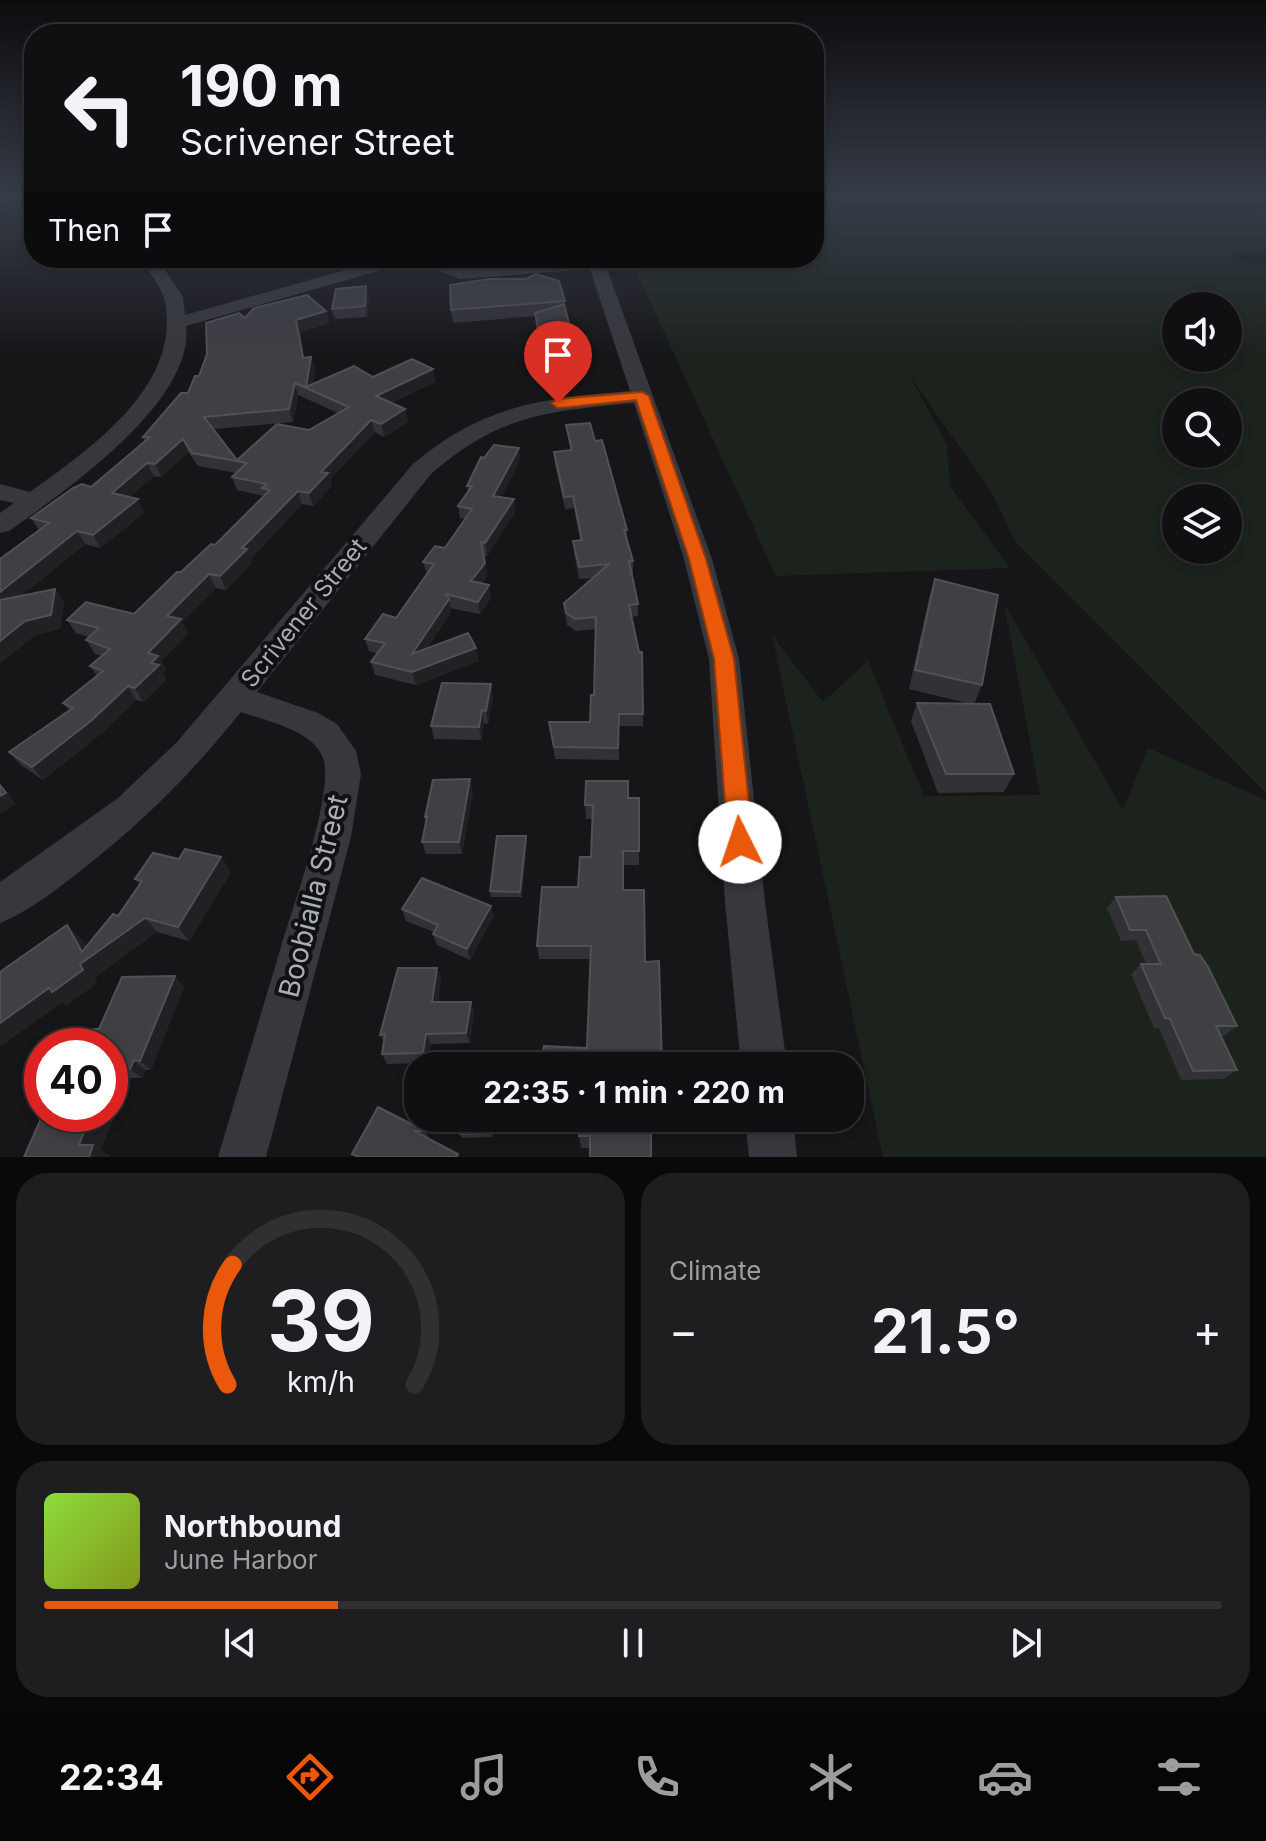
<!DOCTYPE html>
<meta charset="utf-8">
<style>
:root{--surface:#101012;--page:#1e1e20;--text:#f1f3f6;--muted:#9c9d9f;--line:#303032;--accent:#ea580c}
body{margin:0;font-family:Inter,sans-serif;background:var(--page);color:var(--text);height:100vh;display:flex;flex-direction:column;font-size:30px;white-space:nowrap}
*{box-sizing:border-box;margin:0}
p{font-size:26px;color:var(--muted)}
.icon{flex:none;width:44px;height:44px;fill:none;stroke:currentColor;stroke-width:2;stroke-linecap:round;stroke-linejoin:round}
.map{position:relative;height:1157px;overflow:hidden}
.sheet{display:flex;flex-direction:column;gap:16px;padding:16px;background:#09090a;flex:1}
.sheet>*{flex:none}
.banner{position:absolute;left:24px;top:24px;width:800px;height:244px;border-radius:32px;box-shadow:0 4px 12px #0003,0 0 0 2px var(--line);background:#101012;color:var(--text);overflow:hidden}
.tools{position:absolute;left:1162px;top:292px;display:grid;gap:16px}
.tools a{display:grid;place-items:center;width:80px;height:80px;border-radius:50%;background:var(--surface);box-shadow:0 4px 12px #0003,0 0 0 2px var(--line);font-size:40px}
.speed{position:absolute;left:24px;top:1028px;display:flex;gap:16px;font-size:40px;font-weight:700;text-align:center}
.speed>*{display:grid;place-content:center;width:104px;height:104px;border-radius:50%;background:var(--surface);box-shadow:0 4px 12px #0003,0 0 0 2px var(--line);line-height:1}
.speed .limit{border:12px solid #d22;background:#fff;color:#111}
.pin{position:absolute;display:grid;place-items:center;width:68px;height:68px;color:#fff;margin:-82px -34px;border-radius:50% 50% 50% 0;rotate:-45deg;box-shadow:0 0 8px #0007}
.pin .icon{rotate:45deg}
.me{position:absolute;width:88px;margin:-44px;rotate:356deg;stroke-linejoin:round;filter:drop-shadow(0 0 6px #0008)}
.turn{display:flex;align-items:center;gap:28px;height:168px;padding:0 24px;font-size:36px}
.turn .icon{width:104px;height:104px;stroke-width:2.5}
.turn b{display:block;font-size:56px;line-height:68px}
.then{display:flex;align-items:center;height:76px;padding:0 24px;background:#0003;gap:16px;font-size:30px}
.big{font-size:60px;font-weight:700;line-height:1.1}
.sheet .widget{flex:1;display:flex;flex-direction:column;justify-content:center;gap:12px;min-width:0;padding:0 28px;border-radius:32px;background:var(--page)}
.sheet .dial{align-items:center;gap:0}
.dial svg{height:208px;overflow:visible;fill:none;stroke:var(--line);stroke-width:7;stroke-linecap:round;text-anchor:middle}
.dial text{fill:var(--text);stroke:none}
.song{display:flex;align-items:center;gap:24px}
.cover{width:96px;height:96px;border-radius:12px;background:linear-gradient(135deg,hsl(90 70% 55%),hsl(70 70% 35%))}
.played{height:8px;border-radius:4px;background:linear-gradient(90deg,var(--accent) 25%,var(--line) 25%)}
.keys{display:flex;justify-content:space-around;direction:ltr}
.heat{display:flex;justify-content:space-between;align-items:center;font-size:44px;direction:ltr}
.sheet .tiles{flex:1;display:grid;gap:16px;grid-template-columns:1fr 1fr}
.widget:last-child{grid-column:span 2}
.trip{position:absolute;left:404px;top:1052px;width:460px;height:80px;border-radius:32px;background:var(--surface);box-shadow:0 4px 12px #0003,0 0 0 2px var(--line);font-weight:700;line-height:80px;text-align:center}
.tab-bar{display:flex;height:128px;justify-content:space-around;align-items:center;background:#060607;color:var(--muted)}
.tab-bar .icon{width:56px;height:56px}
.tab-bar .selected{color:var(--accent)}
.tab-bar b{font-size:36px;color:var(--text)}
.map>svg:first-child{display:block}
.green{fill:#1c231d;fill-rule:evenodd}
.lines{fill:none;stroke-linecap:round;stroke-linejoin:round}
.minor{fill:#37383d;fill-rule:evenodd}
.wall{fill:#323236;fill-rule:evenodd}
.shaded-wall{fill:#212124}
.building{fill:#3f3f44;stroke:#4f5156;stroke-width:2;fill-rule:evenodd}
.route{fill:#ea580c;stroke:#983908;stroke-width:2}
.labels{text-anchor:middle;stroke-width:8;stroke-linejoin:round;paint-order:stroke}
.street-label{font-size:24px;fill:#a8adb8;stroke:#111113}
.near-street-label{font-size:28px;fill:#a8adb8;stroke:#111113}
</style>
<div class="map">
<svg width="1266" height="1157" viewBox="0 0 1266 1157">
<rect width="100%" height="100%" fill="#161618"/>
<!-- green -->
<g class="green">
<path d="M814,196H1210L1266,212V253L1236,254L1239,261L1266,263V793L1015,541L992,493L909,375L947,444L950,486L1010,568L776,576L630,258H814ZM1176,306H1228V358H1176ZM1176,402H1228V454H1176ZM1176,498H1228V550H1176Z"/>
<polygon points="1004,603 1123,810 1148,748 1266,800 1266,1157 883,1157 772,635 823,702 868,661 924,796 1040,795"/>
</g>
<g class="lines">
<!-- minor -->
<g class="minor">
<path d="M141,258H157L183,297L185,315L388,258H434L462,269L603,258L712,559L739,659L765,902L787,1066H741L725,902L709,659L684,559L634,403C548,411 498,415 431,474L257,692L318,713L337,724L356,751L361,774L351,837L266,1157H218C239,1087 260,1017 281,947C292,909 335,792 323,758C313,730 266,721 241,712C190,775 146,819 83,869C57,889 30,911 0,923V882L118,798L177,742L413,464C483,405 542,398 630,391L590,269L460,279L413,261L186,326C195,402 64,492 9,531L0,533V513L14,503L0,500V484L30,492C91,448 181,387 165,301C162,287 148,271 141,258Z"/>
<polygon points="745,1118 793,1118 797,1157 749,1157"/>
</g>
</g>
<!-- wall -->
<g class="wall">
<polygon points="369,297 367,317 335,319 332,309"/>
<polygon points="565,301 565,309 578,357 578,371 545,374 536,327 535,316 453,323 451,310"/>
<path d="M326,311L329,323L300,332L304,358L311,357L315,369L313,384L433,369L435,382L391,403L405,409L408,422L384,437L375,432L330,479L332,486L313,506L302,504L251,559L252,563L226,590L216,588L182,622L188,633L161,661L166,670L163,673L166,679L143,702L136,700L102,733L43,780L21,765L9,752L69,711L63,703L97,676L90,666L102,656L95,654L86,640L89,637L76,633L67,620L134,614L215,545L264,496L237,490L232,477L236,473L198,466L188,452L161,477L154,476L129,497L144,513L100,548L85,544L22,595L55,589L64,603L60,629L35,635L0,663L39,530L31,518L91,487L145,442L143,437L188,393L199,376L245,318ZM298,395L338,413L309,430L237,460L214,429L293,422Z"/>
<polygon points="566,425 595,441 627,530 627,539 633,561 633,573 631,573 638,604 638,616 631,617 639,652 642,652 643,726 619,726 619,760 555,759 551,734 549,722 590,722 594,695 595,629 576,631 567,625 564,603 593,578 579,579 574,553 573,541 580,540 574,508 565,509 555,464 554,452 570,450"/>
<polygon points="520,460 501,497 514,499 515,512 487,556 484,555 487,576 482,583 491,598 480,614 450,608 451,612 427,648 479,661 416,685 375,675 371,662 378,654 369,651 365,639 396,618 427,574 423,562 445,548 465,519 460,518 458,506 468,492 467,486"/>
<polygon points="935,579 982,685 974,704 1014,774 1004,792 938,793 911,721 917,703 971,704 909,689 929,598"/>
<polygon points="493,697 488,724 484,723 481,740 434,739 431,726"/>
<polygon points="473,792 462,854 426,854 422,842 426,822 425,817"/>
<polygon points="628,798 639,798 639,865 623,865 627,1065 541,1066 587,1048 590,959 539,959 537,946 578,887 591,857 592,819 586,819 585,805"/>
<polygon points="526,836 527,842 522,897 491,897 490,891"/>
<polygon points="221,857 231,872 189,941 157,932 94,978 97,983 67,1005 63,1002 81,939 86,947 118,916 140,885 135,879 179,859"/>
<polygon points="1116,897 1194,954 1237,1026 1224,1036 1220,1036 1237,1070 1223,1079 1181,1080 1159,1028 1154,1028 1131,974 1141,964 1146,964 1136,940 1121,941 1107,908"/>
<polygon points="491,906 493,917 470,960 437,945 433,934 434,932 406,921 402,909"/>
<polygon points="437,968 441,979 438,1002 471,1002 474,1012 470,1043 431,1044 428,1063 387,1064 382,1054 384,1041 380,1035"/>
<polygon points="184,987 151,1070 145,1070 142,1078 110,1078 110,1046 99,1029"/>
<polygon points="378,1107 425,1131 430,1139 458,1154 459,1157 355,1157 352,1154"/>
<polygon points="495,1118 493,1137 462,1138 460,1134"/>
<polygon points="640,1130 590,1148 581,1148 579,1136"/>
</g>
<!-- shaded-wall -->
<g class="shaded-wall">
<polygon points="366,286 369,297 367,317 365,306"/>
<polygon points="326,311 329,323 300,332 307,370 303,358 296,320"/>
<polygon points="311,357 315,369 312,390 307,388"/>
<polygon points="433,369 435,382 379,409 376,396"/>
<polygon points="295,383 298,395 293,422 289,409"/>
<polygon points="405,409 408,422 384,437 381,424"/>
<polygon points="371,420 375,432 330,479 332,486 313,506 309,493 321,472"/>
<polygon points="183,439 188,452 161,477 155,464"/>
<polygon points="519,448 520,460 495,508 493,496"/>
<polygon points="147,463 154,476 119,506 112,493"/>
<polygon points="298,491 302,504 251,559 252,563 226,590 220,576 242,548"/>
<polygon points="138,499 144,513 100,548 93,535"/>
<polygon points="514,499 515,512 487,556 485,543"/>
<polygon points="77,531 85,544 0,614 0,592"/>
<polygon points="485,563 487,576 473,594 471,581"/>
<polygon points="209,574 216,588 182,622 188,633 161,661 166,670 163,673 166,679 143,702 135,688 148,653 167,616"/>
<polygon points="489,585 491,598 480,614 478,602"/>
<polygon points="55,589 64,603 60,629 35,635 0,663 0,641"/>
<polygon points="449,599 451,612 415,666 412,654"/>
<polygon points="476,648 479,661 416,685 412,672"/>
<polygon points="491,684 493,697 488,724 486,711"/>
<polygon points="128,686 136,700 102,733 43,780 32,767"/>
<polygon points="482,710 484,723 481,740 479,727"/>
<polygon points="470,779 473,792 462,854 459,842"/>
<polygon points="0,783 16,804 0,814"/>
<polygon points="526,836 527,842 522,897 520,892"/>
<polygon points="221,857 231,872 189,941 178,927"/>
<polygon points="491,906 493,917 470,960 467,949"/>
<polygon points="145,918 157,932 94,978 97,983 67,1005 63,1002 0,1047 0,1023 80,964 82,952 67,925 81,939 91,956"/>
<polygon points="437,968 441,979 436,1012 432,1002"/>
<polygon points="175,976 184,987 151,1070 140,1061"/>
<polygon points="471,1002 474,1012 470,1043 466,1033"/>
<polygon points="426,1034 431,1044 428,1063 423,1053"/>
<polygon points="134,1060 145,1070 142,1078 130,1069"/>
<polygon points="110,1111 115,1115 101,1150 112,1157 89,1157 79,1145 91,1114 110,1114"/>
<polygon points="493,1118 495,1118 493,1137 492,1133"/>
</g>
<!-- building -->
<g class="building">
<polygon points="536,274 559,281 565,301 451,310 450,285 489,279 526,279"/>
<polygon points="366,286 365,306 332,309 336,289"/>
<path d="M307,295L326,311L296,320L303,358L311,357L306,387L354,366L373,377L412,359L433,369L376,396L405,409L381,424L371,420L321,472L328,473L309,493L298,491L242,548L247,549L220,576L209,574L167,616L181,619L148,653L158,656L151,663L159,665L135,688L128,686L92,720L32,767L9,752L73,708L63,703L103,671L90,666L110,649L86,640L99,628L67,620L86,602L134,614L177,572H181L211,544L215,545L270,490L262,488L267,484L232,477L247,463L192,453L183,439L155,464L147,463L112,493L138,499L93,535L77,531L0,592V559L49,523L31,518L73,488L82,484L91,487L150,437H143L181,393H188L195,376H199L207,354L206,323L239,313L245,318L254,308ZM295,383L349,407L309,430L277,424L237,460L204,417L289,409Z"/>
<polygon points="564,304 578,357 544,360 535,313"/>
<polygon points="590,423 595,441 602,440 627,530 624,530 633,561 629,561 638,604 629,605 639,652 642,652 643,714 619,714 618,748 554,747 549,722 590,722 591,695 594,695 596,617 575,619 566,613 564,603 609,564 579,567 573,541 582,540 573,496 564,497 554,452 572,450 566,425"/>
<polygon points="494,445 519,448 493,496 514,499 485,543 481,542 485,563 471,581 489,585 478,602 446,594 449,599 412,654 468,633 476,648 412,672 371,662 385,643 365,639 383,614 396,618 434,564 423,562 435,546 445,548 472,509 458,506 472,486 467,486 481,457 484,458"/>
<polygon points="935,579 998,595 982,685 915,670"/>
<polygon points="55,589 51,615 25,621 0,641 0,600"/>
<polygon points="442,683 491,684 486,711 482,710 479,727 431,726"/>
<polygon points="917,703 990,704 1014,774 946,774"/>
<polygon points="470,779 459,842 422,842 427,817 425,817 433,780"/>
<polygon points="586,781 628,781 628,798 639,798 639,851 623,851 623,890 644,890 645,962 659,961 662,1066 627,1066 627,1053 591,1054 590,1066 541,1066 544,1046 587,1048 591,946 537,946 542,887 578,887 580,857 591,857 593,805 585,805"/>
<polygon points="0,785 6,793 0,796"/>
<polygon points="497,836 526,836 520,892 490,891"/>
<polygon points="185,849 221,857 178,927 145,918 80,964 83,970 52,992 49,988 0,1023 0,972 67,925 82,952 113,914 118,916 142,881 135,879 153,853 179,859"/>
<polygon points="422,878 491,906 467,949 433,934 438,925 402,909"/>
<polygon points="1166,896 1194,954 1200,955 1208,967 1237,1026 1216,1026 1237,1070 1193,1071 1170,1019 1165,1018 1141,964 1161,964 1146,930 1130,930 1116,897"/>
<polygon points="398,968 437,968 432,1002 471,1002 466,1033 426,1034 423,1053 382,1054 385,1034 380,1035"/>
<polygon points="175,976 140,1061 134,1060 130,1069 110,1069 110,1046 77,1046 84,1029 99,1029 122,977"/>
<polygon points="378,1107 425,1131 414,1131 458,1154 456,1157 359,1157 352,1154"/>
<polygon points="43,1114 91,1114 79,1145 93,1145 89,1157 24,1157"/>
<polygon points="462,1118 493,1118 492,1133 460,1134"/>
<polygon points="580,1118 640,1118 640,1130 651,1129 651,1157 590,1157 590,1136 579,1136"/>
</g>
<!-- sky -->
<linearGradient id="sky" x2="0" y2="1"><stop stop-color="#0c0c0d"/><stop offset="0.55" stop-color="#363c48"/><stop offset="1" stop-color="#363c48" stop-opacity="0"/></linearGradient>
<rect width="1266" height="358" fill="url(#sky)"/>
<!-- route -->
<polygon class="route" points="642,392 649,396 706,559 734,659 753,842 749,850 740,853 732,850 728,842 714,659 689,559 636,400 558,408 551,403 558,399"/>
<g class="labels">
<!-- street labels -->
<g class="street-label">
<text transform="translate(304 613) rotate(-51)" y="8">Scrivener Street</text>
</g>
<!-- near-street labels -->
<g class="near-street-label">
<text transform="translate(313 896) rotate(-76)" y="10">Boobialla Street</text>
</g>
</g>
</svg>
<div class="tools">
<a><svg class="icon" aria-label="sound" viewBox="0 0 24 24"><path d="M4 9h4l5-4v14l-5-4H4zM17 9q2 3 0 6"/></svg></a>
<a><svg class="icon" aria-label="search" viewBox="0 0 24 24"><circle cx="10" cy="10" r="6"/><path d="M15 15l6 6"/></svg></a>
<a><svg class="icon" aria-label="layers" viewBox="0 0 24 24"><path d="M12 4l9 5-9 5-9-5zM3 14l9 5 9-5"/></svg></a>
</div>
<div class="speed"><div class="limit">40</div></div>
<div class="pin" style="left:558px;top:403px;background:#d93025"><svg class="icon" aria-label="arrive" viewBox="0 0 24 24"><path d="M6 21V4h12l-3 4 3 4H6"/></svg></div>
<svg class="me" style="left:740px;top:842px" viewBox="-20 -20 40 40"><circle r="19" fill="#fff"/><path d="M0-13L10 11 0 6-10 11z" fill="#ea580c"/></svg>
<div class="trip">22:35 · 1 min · 220 m</div>
<div class="banner">
<div class="turn"><svg class="icon" aria-label="left" viewBox="0 0 24 24"><path d="M17 20v-9H6M10 6l-5 5 5 5"/></svg><div><b>190 m</b>Scrivener Street</div></div>
<div class="then">Then<svg class="icon" aria-label="arrive" viewBox="0 0 24 24"><path d="M6 21V4h12l-3 4 3 4H6"/></svg></div>
</div>
</div>
<section class="sheet">
<div class="tiles">
<div class="widget dial"><svg viewBox="0 0 100 80">
<path d="M14 69A42 42 0 1 1 86 69"/>
<path d="M14 69A42 42 0 0 1 16 23" stroke="#ea580c"/>
<text x="50" y="56" font-size="32" font-weight="700">39</text>
<text x="50" y="72" font-size="11">km/h</text>
</svg></div>
<div class="widget"><p>Climate</p>
<div class="heat"><a>−</a><b class="big">21.5°</b><a>+</a></div>
</div>
<div class="widget">
<div class="song"><i class="cover"></i><div><b>Northbound</b><p>June Harbor</p></div></div>
<div class="played"></div>
<div class="keys"><svg class="icon" aria-label="previous" viewBox="0 0 24 24"><path d="M18 5L8 12l10 7zM5 5v14"/></svg><svg class="icon" aria-label="pause" viewBox="0 0 24 24"><path d="M8 5v14M16 5v14"/></svg><svg class="icon" aria-label="next" viewBox="0 0 24 24"><path d="M6 5l10 7-10 7zM19 5v14"/></svg></div>
</div>
</div>
</section>
<nav class="tab-bar">
<b>22:34</b>
<svg class="icon selected" aria-label="directions" viewBox="0 0 24 24"><path d="M12 3l9 9-9 9-9-9zM9 14v-3h6M13 9l2 2-2 2"/></svg>
<svg class="icon" aria-label="music" viewBox="0 0 24 24"><path d="M9 18V5l10-2v13"/><circle cx="6" cy="18" r="3"/><circle cx="16" cy="16" r="3"/></svg>
<svg class="icon" aria-label="phone" viewBox="0 0 24 24"><path d="M5 4h4l2 5-3 2q2 4 5 5l2-3 5 2v4C11 20 4 13 5 4z"/></svg>
<svg class="icon" aria-label="climate" viewBox="0 0 24 24"><path d="M12 3v18M4 7l16 10M4 17L20 7"/></svg>
<svg class="icon" aria-label="car" viewBox="0 0 24 24"><path d="M5 17H2v-5l4-1 3-4h7l3 4 3 1v5h-3M9 17h6M6 11h13"/><circle cx="7" cy="17" r="2"/><circle cx="17" cy="17" r="2"/></svg>
<svg class="icon" aria-label="filters" viewBox="0 0 24 24"><path d="M4 7h16M4 17h16"/><circle cx="9" cy="7" r="2"/><circle cx="15" cy="17" r="2"/></svg>
</nav>
